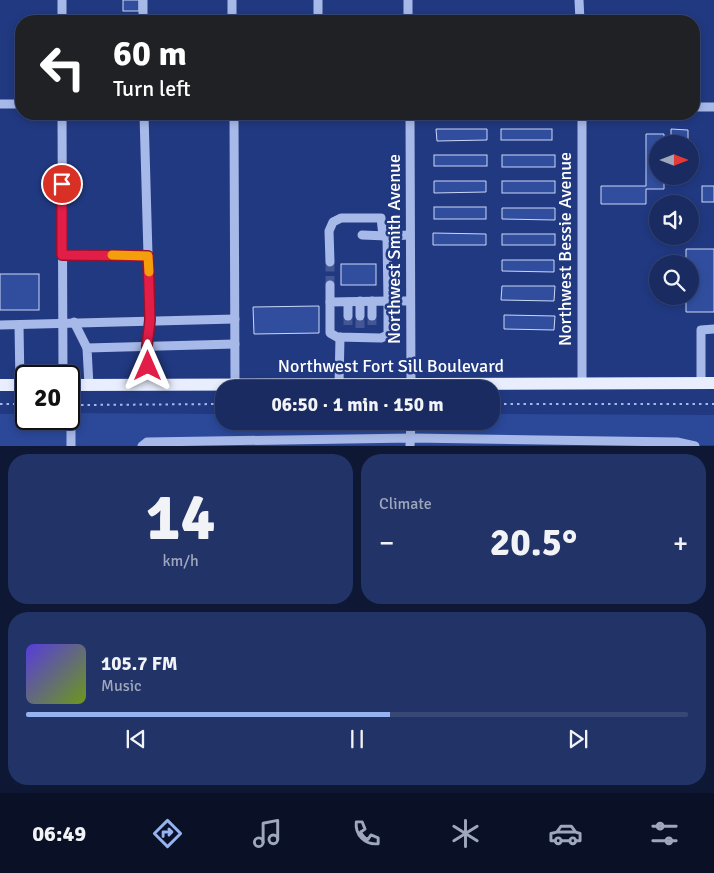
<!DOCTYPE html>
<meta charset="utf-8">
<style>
:root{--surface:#192b61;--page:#223367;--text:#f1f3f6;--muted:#9fa7bd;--line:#374776;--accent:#95b2f1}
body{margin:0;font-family:Signika,sans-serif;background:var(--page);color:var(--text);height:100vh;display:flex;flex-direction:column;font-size:19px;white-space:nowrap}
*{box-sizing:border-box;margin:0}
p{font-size:16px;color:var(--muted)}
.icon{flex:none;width:28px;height:28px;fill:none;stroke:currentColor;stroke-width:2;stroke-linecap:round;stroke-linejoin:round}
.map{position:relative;height:446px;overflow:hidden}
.details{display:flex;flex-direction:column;gap:8px;padding:8px;background:#0e1835;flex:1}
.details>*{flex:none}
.banner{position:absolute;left:15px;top:15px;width:685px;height:105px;border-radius:20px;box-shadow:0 2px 8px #0003,0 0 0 1px var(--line);background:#202124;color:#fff;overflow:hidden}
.needle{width:32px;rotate:90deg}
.buttons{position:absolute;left:649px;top:135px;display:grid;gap:10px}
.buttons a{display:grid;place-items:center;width:50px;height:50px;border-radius:50%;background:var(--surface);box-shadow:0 2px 8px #0003,0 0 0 1px var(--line);font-size:25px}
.speed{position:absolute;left:15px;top:365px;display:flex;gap:10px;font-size:25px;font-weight:700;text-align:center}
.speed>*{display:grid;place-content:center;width:65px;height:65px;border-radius:50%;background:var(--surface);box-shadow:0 2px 8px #0003,0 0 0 1px var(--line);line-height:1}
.speed .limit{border:2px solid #111;border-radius:8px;background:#fff;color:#111}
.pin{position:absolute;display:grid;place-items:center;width:42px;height:42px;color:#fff;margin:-21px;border:2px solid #fff;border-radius:50%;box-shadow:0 1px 5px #0007}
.me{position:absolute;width:55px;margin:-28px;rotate:0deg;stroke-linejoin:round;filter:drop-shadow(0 0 4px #0008)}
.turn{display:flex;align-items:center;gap:18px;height:105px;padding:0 15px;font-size:22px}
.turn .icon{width:65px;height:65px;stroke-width:2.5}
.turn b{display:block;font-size:35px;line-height:42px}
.big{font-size:38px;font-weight:700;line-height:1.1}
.details .widget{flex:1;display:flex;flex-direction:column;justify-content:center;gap:8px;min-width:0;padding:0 18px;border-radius:20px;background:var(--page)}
.details .dial{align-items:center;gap:0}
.dial b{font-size:65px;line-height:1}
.song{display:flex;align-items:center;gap:15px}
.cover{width:60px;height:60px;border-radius:8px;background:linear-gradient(135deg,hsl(250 70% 55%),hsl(80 70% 35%))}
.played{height:5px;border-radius:2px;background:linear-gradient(90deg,var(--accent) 55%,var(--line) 55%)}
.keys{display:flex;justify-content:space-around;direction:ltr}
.heat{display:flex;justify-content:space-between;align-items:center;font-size:28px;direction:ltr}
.details .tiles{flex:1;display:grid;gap:8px;grid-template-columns:1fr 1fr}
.widget:last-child{grid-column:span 2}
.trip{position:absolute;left:215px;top:380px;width:285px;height:50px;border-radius:20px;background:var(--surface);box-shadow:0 2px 8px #0003,0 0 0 1px var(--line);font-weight:700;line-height:50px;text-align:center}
.tab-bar{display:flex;height:80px;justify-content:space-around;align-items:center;background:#0a1127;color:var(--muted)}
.tab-bar .icon{width:35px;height:35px}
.tab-bar .current{color:var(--accent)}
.tab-bar b{font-size:22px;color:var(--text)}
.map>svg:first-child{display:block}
.green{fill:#2b4899}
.building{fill:#314e9e;stroke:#cbd7f6}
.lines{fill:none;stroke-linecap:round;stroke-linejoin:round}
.minor-tunnel{stroke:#425794;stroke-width:9;stroke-dasharray:9 4.5;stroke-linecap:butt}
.path{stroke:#a7b9e8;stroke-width:2;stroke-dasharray:2.5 4;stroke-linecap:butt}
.minor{stroke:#a7b9e8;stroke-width:9}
.major{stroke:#e9eefe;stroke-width:12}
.route-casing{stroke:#92132f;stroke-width:12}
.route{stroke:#e11d48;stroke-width:9}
.slow{stroke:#f59e0b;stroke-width:9}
.labels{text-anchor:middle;stroke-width:5;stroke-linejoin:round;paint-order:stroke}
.street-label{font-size:18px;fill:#fff;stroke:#213981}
</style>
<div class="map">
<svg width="714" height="446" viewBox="0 0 714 446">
<rect width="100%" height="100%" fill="#213981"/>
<!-- green -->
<polygon class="green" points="69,413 224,414 224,421 491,421 491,414 714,415 714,445 0,446 0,414 26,414 26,419 69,419"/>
<!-- building -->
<g class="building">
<rect x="123" y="0" width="16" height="11"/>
<polygon points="85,19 99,20 99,21 85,21"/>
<polygon points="436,129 487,129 487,140 437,141"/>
<rect x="501" y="129" width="51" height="11"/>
<polygon points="671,129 688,130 688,144 671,144"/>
<polygon points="646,134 664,134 664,144 658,144 658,176 664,176 664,189 646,189 646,204 601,204 601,186 646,186"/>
<rect x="434" y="155" width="53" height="11"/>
<rect x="502" y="155" width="53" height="12"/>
<polygon points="434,181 486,181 486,192 434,193"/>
<rect x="502" y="181" width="53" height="12"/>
<rect x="702" y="186" width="12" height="16"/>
<rect x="434" y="207" width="52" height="12"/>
<polygon points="502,208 555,208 555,220 502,219"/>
<polygon points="433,233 486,234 486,245 433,245"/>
<rect x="502" y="234" width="53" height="11"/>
<polygon points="686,249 714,249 714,312 686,312 686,296 690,296 690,264 686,264"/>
<polygon points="502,260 554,260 554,272 502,271"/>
<rect x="341" y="264" width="35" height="21"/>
<rect x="0" y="274" width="39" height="36"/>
<polygon points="502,286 555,286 554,301 501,300"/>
<polygon points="319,306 319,333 254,334 253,307"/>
<polygon points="504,315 555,316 554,330 504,329"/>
</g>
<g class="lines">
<!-- minor-tunnel -->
<g class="minor-tunnel">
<polyline points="330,285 330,262"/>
<polyline points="348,316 348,328"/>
<polyline points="372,316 372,328"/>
<polyline points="360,328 360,316"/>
</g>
<!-- path -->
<g class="path">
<polyline points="0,404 26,404"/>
<polyline points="491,404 714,404"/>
<polyline points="81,405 224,404"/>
</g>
<!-- minor -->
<g class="minor">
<polyline points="62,0 62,21"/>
<polyline points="232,0 232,21"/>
<polyline points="318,0 318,21"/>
<polyline points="408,0 408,21"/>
<polyline points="579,0 580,21"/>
<polyline points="143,21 143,0"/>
<polyline points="0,104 21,104"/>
<polyline points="694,107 714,107"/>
<polyline points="62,114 63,376"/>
<polyline points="234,114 235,384"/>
<polyline points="410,114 411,388"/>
<polyline points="582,114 582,384"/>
<polyline points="362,235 387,236"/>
<polyline points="410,235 387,236 388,301 410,301"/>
<polyline points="62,255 148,255 144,114"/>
<polyline points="148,255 150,320 147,347 149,385"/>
<polyline points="330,262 329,231 333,222 341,218 381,218 383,236"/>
<polyline points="330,285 330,302"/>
<polyline points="372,301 372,316"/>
<polygon points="388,301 388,335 381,338 337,337 330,333 330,302"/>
<polyline points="348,302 348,316"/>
<polyline points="360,316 360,301"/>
<polyline points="74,322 87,348"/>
<polyline points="0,325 235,319"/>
<polyline points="19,325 20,385"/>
<polyline points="701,383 701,330 714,329"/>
<polyline points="339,384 340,337"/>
<polyline points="71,385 71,446"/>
<polyline points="89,386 87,348 235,344"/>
<polyline points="142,446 147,442 412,438 677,442 695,446"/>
<polyline points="410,446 411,421"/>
</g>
<!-- major -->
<g class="major">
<polyline points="0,385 26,385"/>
<polyline points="69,385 714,383"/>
</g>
</g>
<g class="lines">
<!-- route casing -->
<g class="route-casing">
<polyline id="route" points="62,184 62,255 148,256 150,320 147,346 148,366"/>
</g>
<!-- route -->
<use href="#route" class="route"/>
<!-- slow -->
<polyline class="slow" points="112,255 148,256 149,272"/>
</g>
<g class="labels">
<!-- street labels -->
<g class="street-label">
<text transform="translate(394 249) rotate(-90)" y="6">Northwest Smith Avenue</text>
<text transform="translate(565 249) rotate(-90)" y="6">Northwest Bessie Avenue</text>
<text x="391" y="372">Northwest Fort Sill Boulevard</text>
</g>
</g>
</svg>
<div class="buttons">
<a><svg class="needle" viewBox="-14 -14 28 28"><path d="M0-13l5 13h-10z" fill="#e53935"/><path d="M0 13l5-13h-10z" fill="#9fa7bd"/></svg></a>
<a><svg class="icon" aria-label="sound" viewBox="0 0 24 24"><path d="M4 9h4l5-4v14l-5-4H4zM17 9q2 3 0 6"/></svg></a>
<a><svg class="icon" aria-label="search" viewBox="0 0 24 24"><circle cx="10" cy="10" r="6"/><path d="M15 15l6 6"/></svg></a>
</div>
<div class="speed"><div class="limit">20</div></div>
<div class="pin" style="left:62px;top:184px;background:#d93025"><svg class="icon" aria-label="arrive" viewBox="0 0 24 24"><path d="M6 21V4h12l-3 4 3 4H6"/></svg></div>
<svg class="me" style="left:148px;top:366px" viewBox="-20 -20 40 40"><path d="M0-17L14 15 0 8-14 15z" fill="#e11d48" stroke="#fff" stroke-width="4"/></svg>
<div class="trip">06:50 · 1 min · 150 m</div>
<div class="banner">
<div class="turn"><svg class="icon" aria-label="left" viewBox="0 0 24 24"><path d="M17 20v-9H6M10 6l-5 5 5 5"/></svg><div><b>60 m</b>Turn left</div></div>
</div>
</div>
<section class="details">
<div class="tiles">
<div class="widget dial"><b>14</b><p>km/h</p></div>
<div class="widget"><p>Climate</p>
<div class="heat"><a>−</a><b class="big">20.5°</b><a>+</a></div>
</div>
<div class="widget">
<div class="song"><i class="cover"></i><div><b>105.7 FM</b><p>Music</p></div></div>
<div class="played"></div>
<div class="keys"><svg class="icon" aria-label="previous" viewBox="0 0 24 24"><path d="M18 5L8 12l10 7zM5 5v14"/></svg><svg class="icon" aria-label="pause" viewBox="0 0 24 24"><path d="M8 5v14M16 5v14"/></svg><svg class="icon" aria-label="next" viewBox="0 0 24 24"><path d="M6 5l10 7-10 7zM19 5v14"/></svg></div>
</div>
</div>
</section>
<nav class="tab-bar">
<b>06:49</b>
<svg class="icon current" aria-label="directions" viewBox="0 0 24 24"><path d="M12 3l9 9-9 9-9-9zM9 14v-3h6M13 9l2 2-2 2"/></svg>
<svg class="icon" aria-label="music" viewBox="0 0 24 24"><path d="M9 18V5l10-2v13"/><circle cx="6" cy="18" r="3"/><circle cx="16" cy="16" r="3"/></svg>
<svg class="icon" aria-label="phone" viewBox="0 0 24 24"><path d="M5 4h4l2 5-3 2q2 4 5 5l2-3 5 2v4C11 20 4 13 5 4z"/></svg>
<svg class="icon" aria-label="climate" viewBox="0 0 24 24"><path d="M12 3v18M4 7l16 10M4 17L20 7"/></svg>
<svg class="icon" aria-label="car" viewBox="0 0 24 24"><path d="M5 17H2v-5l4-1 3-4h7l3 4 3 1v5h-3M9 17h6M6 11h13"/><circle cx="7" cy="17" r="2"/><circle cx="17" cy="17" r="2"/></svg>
<svg class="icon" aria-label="filters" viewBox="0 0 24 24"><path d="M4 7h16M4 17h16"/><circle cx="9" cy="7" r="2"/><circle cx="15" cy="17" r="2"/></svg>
</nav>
